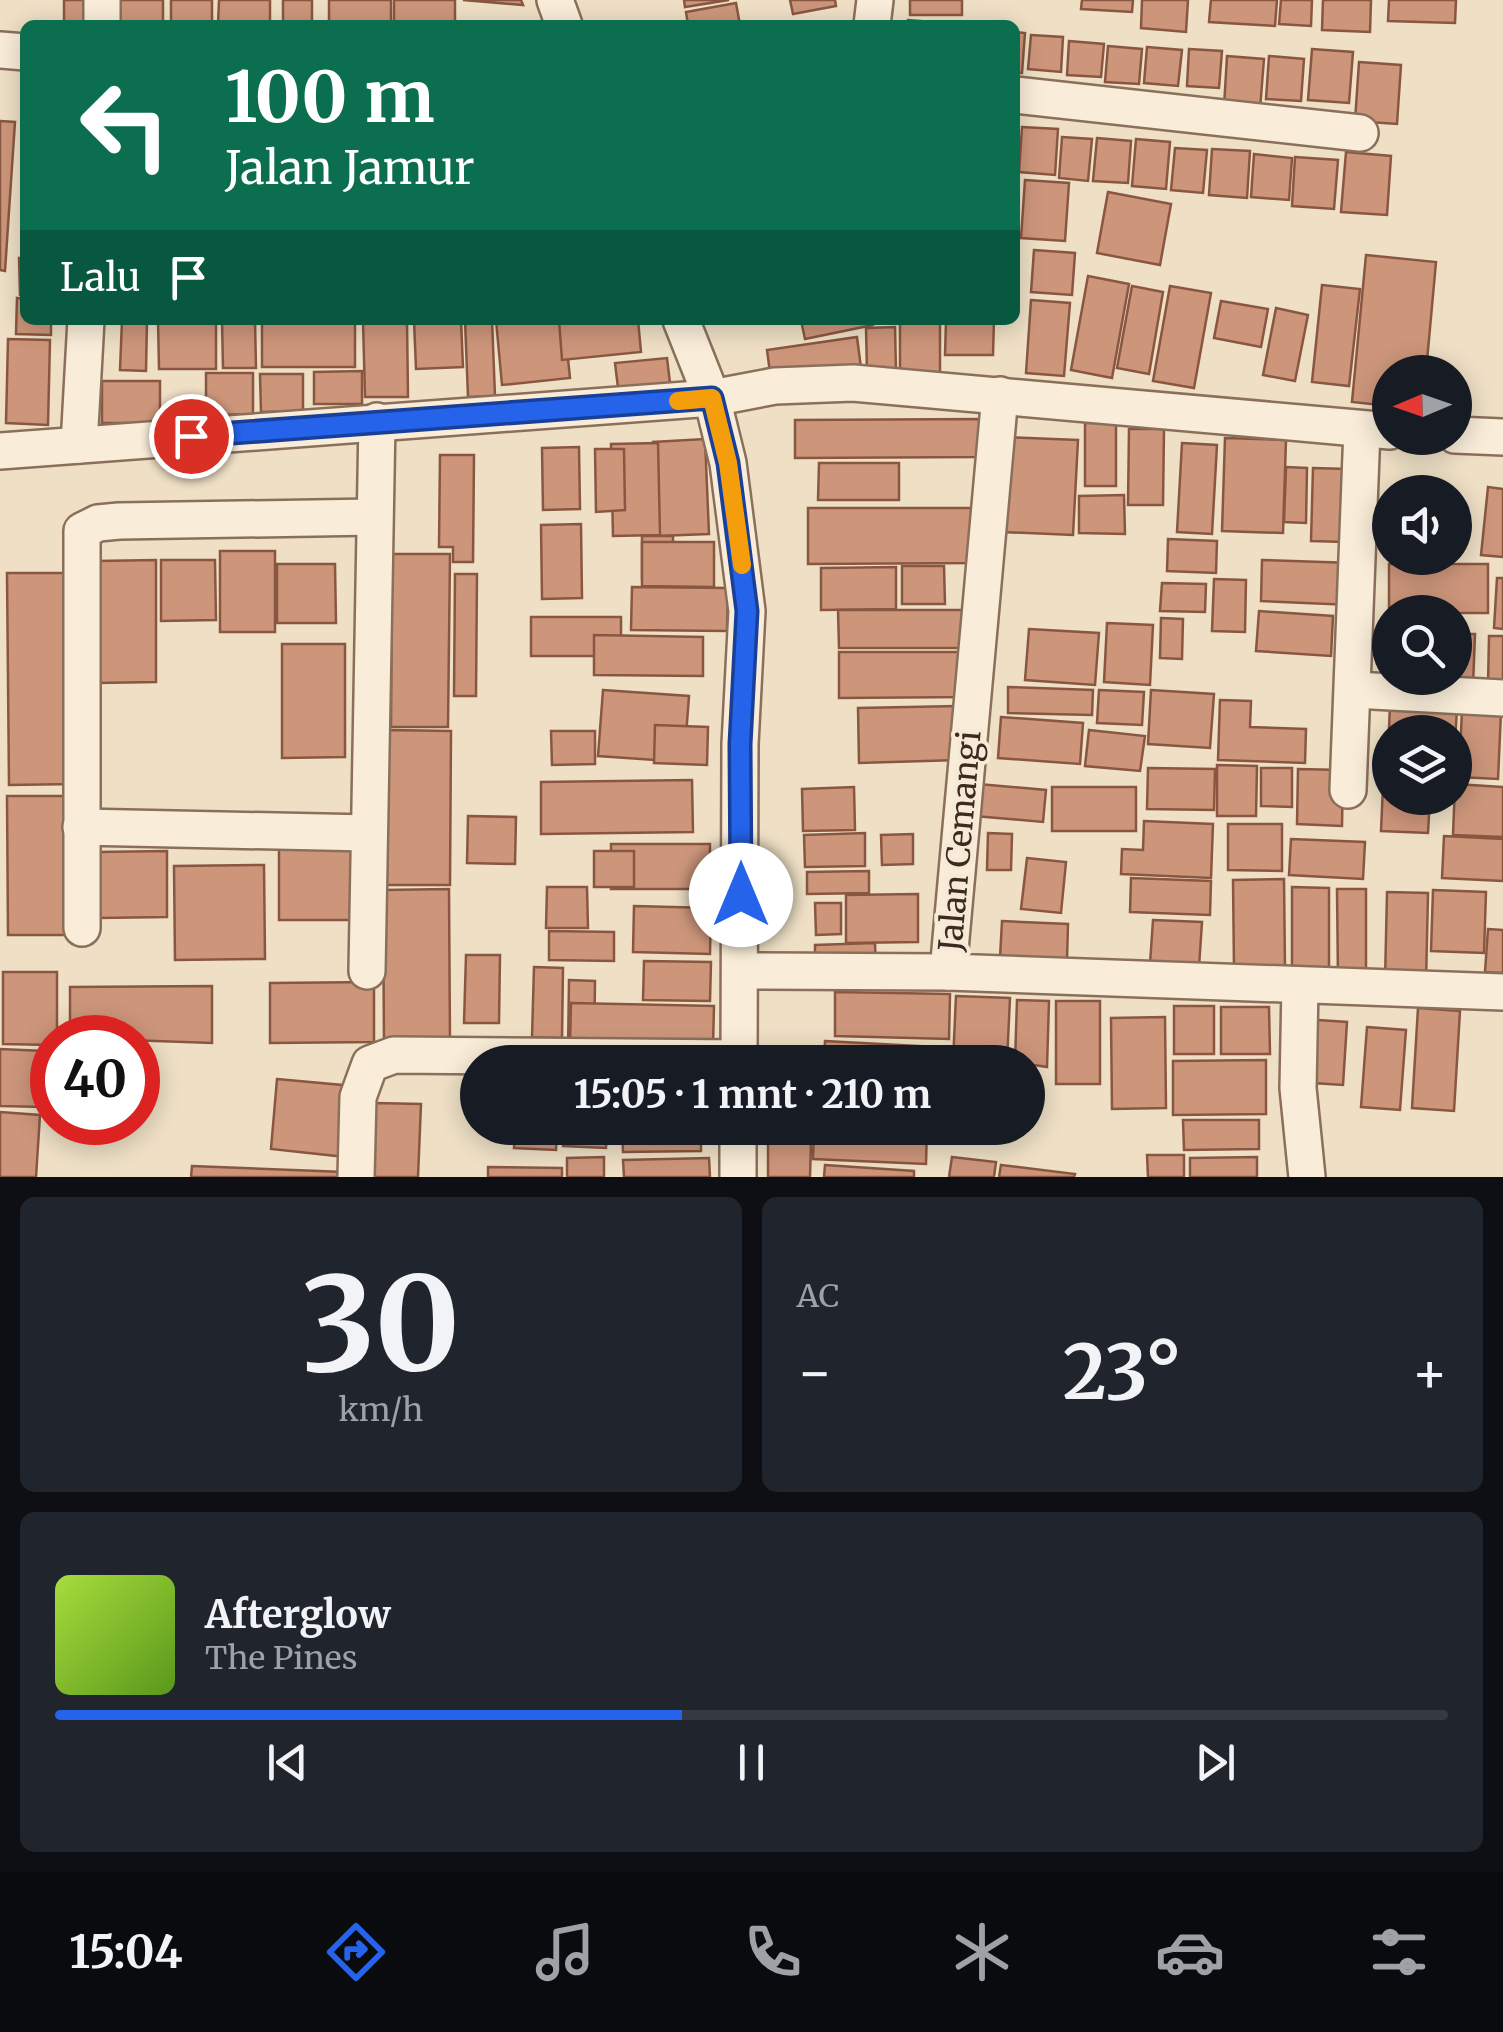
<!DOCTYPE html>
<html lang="id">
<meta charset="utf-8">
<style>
:root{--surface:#171b24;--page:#20242c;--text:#f1f3f6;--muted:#9ea1a6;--line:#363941;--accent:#2563eb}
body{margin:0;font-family:Merriweather,serif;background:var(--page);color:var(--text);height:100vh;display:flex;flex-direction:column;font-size:38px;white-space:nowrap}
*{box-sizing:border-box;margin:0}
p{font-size:32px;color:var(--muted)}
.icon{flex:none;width:55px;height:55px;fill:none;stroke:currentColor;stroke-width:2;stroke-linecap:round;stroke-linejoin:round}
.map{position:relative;height:1177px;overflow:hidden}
.drawer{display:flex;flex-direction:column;gap:20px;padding:20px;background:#0d0f14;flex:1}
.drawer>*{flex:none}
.hud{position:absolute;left:20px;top:20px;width:1000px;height:305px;border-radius:15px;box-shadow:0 5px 25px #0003;background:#0b6e4f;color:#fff;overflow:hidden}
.needle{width:65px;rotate:268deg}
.fabs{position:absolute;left:1372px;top:355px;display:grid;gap:20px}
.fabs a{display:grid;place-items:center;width:100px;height:100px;border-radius:50%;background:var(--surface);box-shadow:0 5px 25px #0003;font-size:50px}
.speed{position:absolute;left:30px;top:1015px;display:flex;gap:20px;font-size:50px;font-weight:700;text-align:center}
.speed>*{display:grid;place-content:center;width:130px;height:130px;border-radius:50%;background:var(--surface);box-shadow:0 5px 25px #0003;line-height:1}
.speed .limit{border:15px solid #d22;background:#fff;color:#111}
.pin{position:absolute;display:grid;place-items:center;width:85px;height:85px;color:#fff;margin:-42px;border:5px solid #fff;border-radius:50%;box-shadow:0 2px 10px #0007}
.me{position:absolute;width:110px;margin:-55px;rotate:0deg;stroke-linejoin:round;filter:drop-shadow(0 0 8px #0008)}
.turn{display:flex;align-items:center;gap:35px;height:210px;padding:0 40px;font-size:45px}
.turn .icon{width:130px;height:130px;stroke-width:2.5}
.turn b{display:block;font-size:70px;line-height:85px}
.then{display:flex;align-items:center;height:95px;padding:0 40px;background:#0003;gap:20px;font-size:38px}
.big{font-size:75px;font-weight:700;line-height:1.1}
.drawer .card{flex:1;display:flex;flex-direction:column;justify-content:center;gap:15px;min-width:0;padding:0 35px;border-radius:15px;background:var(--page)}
.drawer .dial{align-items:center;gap:0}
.dial b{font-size:130px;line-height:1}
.song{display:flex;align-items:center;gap:30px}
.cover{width:120px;height:120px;border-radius:15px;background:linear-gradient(135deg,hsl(80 70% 55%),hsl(90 70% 35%))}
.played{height:10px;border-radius:5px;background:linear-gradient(90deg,var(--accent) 45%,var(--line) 45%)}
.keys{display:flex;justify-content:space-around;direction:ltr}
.heat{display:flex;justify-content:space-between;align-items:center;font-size:55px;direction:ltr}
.drawer .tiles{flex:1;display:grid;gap:20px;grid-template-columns:1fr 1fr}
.card:last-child{grid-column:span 2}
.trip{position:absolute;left:460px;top:1045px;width:585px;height:100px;border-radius:50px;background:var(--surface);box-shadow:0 5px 25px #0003;font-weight:700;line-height:100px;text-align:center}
.tabs{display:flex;height:160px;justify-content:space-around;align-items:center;background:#090b0e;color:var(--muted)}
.tabs .icon{width:70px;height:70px}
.tabs .selected{color:var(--accent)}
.tabs b{font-size:45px;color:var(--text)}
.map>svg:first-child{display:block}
.building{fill:#cd967b;stroke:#895741;stroke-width:2.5}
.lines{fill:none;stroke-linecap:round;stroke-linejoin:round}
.minor-casing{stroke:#8a705b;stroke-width:40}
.minor{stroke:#f9edd9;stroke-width:35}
.route-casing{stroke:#184099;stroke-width:25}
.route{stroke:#2563eb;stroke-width:18}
.slow{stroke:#f59e0b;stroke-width:18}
.labels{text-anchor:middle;stroke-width:8;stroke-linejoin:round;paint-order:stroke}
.street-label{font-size:32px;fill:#3a2a1f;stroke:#f6e9d5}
</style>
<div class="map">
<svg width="1503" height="1177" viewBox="0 0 1503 1177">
<rect width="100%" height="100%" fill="#eedfc5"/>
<!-- building -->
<g class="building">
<rect x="64" y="0" width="35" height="25"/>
<rect x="118" y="0" width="45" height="25"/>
<rect x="171" y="0" width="41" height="25"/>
<polygon points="219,0 270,0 270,25 218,25"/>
<rect x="283" y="0" width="29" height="25"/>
<rect x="329" y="0" width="62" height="25"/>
<rect x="394" y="0" width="61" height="25"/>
<polygon points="463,0 521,0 523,5"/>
<polygon points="684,0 729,0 685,7"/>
<polygon points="790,0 835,0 836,6 793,14"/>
<rect x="910" y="0" width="52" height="15"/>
<polygon points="1082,0 1133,0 1132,12 1081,9"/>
<polygon points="1142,0 1188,0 1186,32 1141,28"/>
<polygon points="1211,0 1277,0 1275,26 1209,22"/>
<polygon points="1281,0 1312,0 1311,26 1279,24"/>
<polygon points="1323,0 1371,0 1370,32 1322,30"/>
<polygon points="1389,0 1456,0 1455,23 1388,21"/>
<polygon points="736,3 740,25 688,25 686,12"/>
<polygon points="908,20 943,23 943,25 908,25"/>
<polygon points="1015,32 1025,33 1022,73 1015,72"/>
<polygon points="1031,35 1063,37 1061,72 1028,69"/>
<polygon points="1069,41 1104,44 1101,77 1067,75"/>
<polygon points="1108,46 1142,49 1139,84 1105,82"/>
<polygon points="1147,47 1182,50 1178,86 1144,83"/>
<polygon points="1189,49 1222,51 1219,88 1187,86"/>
<polygon points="1312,49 1353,52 1349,103 1308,100"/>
<polygon points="1227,56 1264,59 1260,109 1224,107"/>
<polygon points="1269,56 1304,59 1301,101 1266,99"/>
<polygon points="1359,62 1401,65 1397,124 1355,121"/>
<polygon points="0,121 15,122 5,271 0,270"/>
<polygon points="1022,127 1058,129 1055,175 1019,172"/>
<polygon points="1062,137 1092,139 1088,181 1059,178"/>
<polygon points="1097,138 1131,141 1128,183 1093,181"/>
<polygon points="1136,139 1170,142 1166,189 1132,186"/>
<polygon points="1175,148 1207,150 1203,193 1171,190"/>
<polygon points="1212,149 1250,151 1247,198 1209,195"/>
<polygon points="1346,152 1391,156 1387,215 1341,212"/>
<polygon points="1254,154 1292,158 1289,200 1251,197"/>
<polygon points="1295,157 1338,160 1334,209 1292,206"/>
<polygon points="1025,180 1069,183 1065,241 1021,238"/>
<polygon points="1108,192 1171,204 1160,265 1097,253"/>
<polygon points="1034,250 1075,253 1072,295 1031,292"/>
<polygon points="1366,255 1436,262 1426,372 1390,372 1390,406 1352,402"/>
<polygon points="19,258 25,258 25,295 20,295"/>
<polygon points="1088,276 1129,284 1112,378 1071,370"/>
<polygon points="1322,285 1360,289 1349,386 1312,382"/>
<polygon points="1132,286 1163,292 1149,374 1117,368"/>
<polygon points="1170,286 1211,293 1194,388 1153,381"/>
<polygon points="17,298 25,299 25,320 51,320 51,335 16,334"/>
<polygon points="1031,300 1070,303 1064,376 1026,373"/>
<polygon points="1221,301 1268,309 1261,347 1214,338"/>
<polygon points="1276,308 1308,315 1295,381 1263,375"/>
<polygon points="122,320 147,320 146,371 120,370"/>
<polygon points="158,320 216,320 216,369 159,369"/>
<polygon points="222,320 255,320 256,368 223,368"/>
<rect x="262" y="320" width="93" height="47"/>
<polygon points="363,320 407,320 408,397 365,397"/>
<polygon points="414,320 461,320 463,367 416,369"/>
<polygon points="465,320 492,320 495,396 468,397"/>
<polygon points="496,320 564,320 570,378 502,385"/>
<polygon points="559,320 638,320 641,352 562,360"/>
<polygon points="801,320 872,320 873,325 805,339"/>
<polygon points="900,320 940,320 940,373 900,372"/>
<polygon points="994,320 993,355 945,355 946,321"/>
<polygon points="895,327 896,371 867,372 866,328"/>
<polygon points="857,337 861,368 771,380 767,350"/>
<polygon points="8,339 50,340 48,425 6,423"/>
<polygon points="667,358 670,383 618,388 615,363"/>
<polygon points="362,371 362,404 314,404 314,372"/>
<polygon points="206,373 253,373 253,414 206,415"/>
<polygon points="260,374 303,374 303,411 261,412"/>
<rect x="102" y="381" width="58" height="42"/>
<polygon points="980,419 980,457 795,458 795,420"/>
<rect x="1085" y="423" width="31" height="63"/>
<polygon points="1129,429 1164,429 1163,505 1128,505"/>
<polygon points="1007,437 1078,440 1073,535 1002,532"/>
<polygon points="1225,438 1286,440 1283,533 1222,531"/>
<polygon points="705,439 709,534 657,536 653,442"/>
<polygon points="658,443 660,535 613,536 611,444"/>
<polygon points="1182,443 1217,445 1212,534 1177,532"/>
<polygon points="579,447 580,509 543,510 542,448"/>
<polygon points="595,449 624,449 625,510 596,512"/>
<polygon points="440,455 474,455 473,562 453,562 453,547 439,547"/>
<polygon points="819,463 899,463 899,500 818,500"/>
<polygon points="1286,467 1307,468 1306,523 1284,522"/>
<polygon points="1313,468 1348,469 1345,542 1311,541"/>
<polygon points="1488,487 1503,489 1503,557 1481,555"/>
<polygon points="1124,495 1125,534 1079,533 1079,496"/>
<polygon points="808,508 977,508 977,563 808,564"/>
<polygon points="581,524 582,598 542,599 541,525"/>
<polygon points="642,536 673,536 673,580 642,579"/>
<polygon points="1168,539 1217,541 1216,573 1167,571"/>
<polygon points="642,542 714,542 714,587 642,586"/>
<rect x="220" y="551" width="55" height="81"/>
<polygon points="392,554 450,554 448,727 391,727"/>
<polygon points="156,560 156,682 98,683 97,561"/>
<polygon points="161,560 215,560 216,620 161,621"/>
<polygon points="1262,560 1353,563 1351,605 1261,601"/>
<polygon points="277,564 335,564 336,623 277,623"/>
<rect x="1389" y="564" width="99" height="49"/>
<polygon points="902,566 944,566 945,604 902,604"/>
<polygon points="896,567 896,609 821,610 821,568"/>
<polygon points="7,573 75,573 76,784 9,785"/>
<polygon points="455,574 477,574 476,696 454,696"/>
<polygon points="1497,578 1503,578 1503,629 1494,628"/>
<polygon points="1214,579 1246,580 1245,632 1212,631"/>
<polygon points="1162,583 1206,584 1205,612 1160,611"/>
<polygon points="632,587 728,588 727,631 631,630"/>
<polygon points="838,610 968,610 968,648 839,648"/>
<polygon points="1259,611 1333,616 1331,656 1256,651"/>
<rect x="531" y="617" width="90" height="39"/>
<polygon points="1161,618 1183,619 1182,659 1160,658"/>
<polygon points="1107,623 1153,625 1150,685 1104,682"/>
<polygon points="1029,629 1099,633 1095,685 1025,680"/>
<polygon points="1387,633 1390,678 1455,678 1455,634 1475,634 1473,686 1386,685"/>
<polygon points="594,635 703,637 703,676 594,675"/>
<polygon points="1489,636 1503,636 1503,687 1488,686"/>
<polygon points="282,644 345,644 345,757 282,758"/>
<polygon points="839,652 969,652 969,697 839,698"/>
<polygon points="1008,687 1093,690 1092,715 1008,713"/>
<polygon points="603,690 689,696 684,762 598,756"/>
<polygon points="1099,690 1144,692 1142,725 1097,723"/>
<polygon points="1151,690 1214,694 1210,748 1148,744"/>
<polygon points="1220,700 1251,701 1250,727 1306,729 1305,763 1218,760"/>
<polygon points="1390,705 1457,708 1455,743 1455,732 1390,732 1387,775"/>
<polygon points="957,706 958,760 859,763 858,708"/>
<polygon points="1462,710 1501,712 1498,779 1459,777"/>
<polygon points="1001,717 1083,723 1080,764 998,758"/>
<polygon points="655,725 708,727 707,765 654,763"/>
<polygon points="388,730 451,731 450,885 387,885"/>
<polygon points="1089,730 1145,736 1140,771 1085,766"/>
<polygon points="551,731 595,731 595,764 552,765"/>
<polygon points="1217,765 1257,766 1256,816 1217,816"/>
<polygon points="1148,768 1215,769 1214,810 1147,809"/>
<polygon points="1261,768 1292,768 1292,807 1261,806"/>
<polygon points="1298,769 1343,770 1342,826 1297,824"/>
<polygon points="692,780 693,832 541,834 541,782"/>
<polygon points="978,784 1046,790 1043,822 975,816"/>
<polygon points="1455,784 1503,787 1503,837 1453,835"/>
<polygon points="1383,786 1390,786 1390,798 1430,798 1428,833 1381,831"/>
<polygon points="854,787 855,830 803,831 802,789"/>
<rect x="1052" y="787" width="84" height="44"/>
<polygon points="7,796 69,796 70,935 8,935"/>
<polygon points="468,816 516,817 515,864 467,863"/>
<polygon points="1144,821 1213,824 1211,878 1121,874 1122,849 1143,850"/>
<polygon points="1228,824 1282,824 1282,871 1228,870"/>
<polygon points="865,833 865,866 805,867 804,835"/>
<polygon points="988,833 1012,834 1011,870 987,870"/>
<polygon points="913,834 913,864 882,865 881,835"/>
<polygon points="1444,836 1503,839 1503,881 1442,878"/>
<polygon points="1291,839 1365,842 1363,879 1289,875"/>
<rect x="611" y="844" width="99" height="45"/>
<polygon points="356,845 357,920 279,920 279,846"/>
<polygon points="167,851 167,917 98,918 97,852"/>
<rect x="594" y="851" width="40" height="36"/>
<polygon points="1027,858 1066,862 1061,913 1021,909"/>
<polygon points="264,865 265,959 175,960 174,866"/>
<polygon points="869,871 869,893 807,894 807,872"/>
<polygon points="1131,878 1211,881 1210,915 1130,912"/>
<polygon points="1284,879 1285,969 1234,969 1233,880"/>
<polygon points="547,887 587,887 588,928 546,928"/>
<polygon points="1292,887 1329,888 1329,975 1292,975"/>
<polygon points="449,889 450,1044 384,1044 383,890"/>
<polygon points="1337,889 1366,889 1366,980 1338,980"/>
<polygon points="1433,890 1486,892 1484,953 1431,951"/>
<polygon points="1387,892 1428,893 1426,982 1385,981"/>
<polygon points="918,894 918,942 846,943 846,895"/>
<polygon points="815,903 841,903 841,934 816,935"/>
<polygon points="634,906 711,908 710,954 633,952"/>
<polygon points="1153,920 1202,922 1199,967 1150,964"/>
<polygon points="1002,921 1068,924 1067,961 1000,958"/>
<polygon points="1488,929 1503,930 1503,973 1485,972"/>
<polygon points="549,931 614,932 614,961 549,960"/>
<polygon points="875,943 876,969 815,970 815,945"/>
<polygon points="466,955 500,955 499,1023 464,1023"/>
<polygon points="644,961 711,962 710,1001 643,1000"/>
<polygon points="534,967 563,968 562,1038 532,1037"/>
<polygon points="3,972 57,972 57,1038 52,1038 52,1045 3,1044"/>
<polygon points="569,980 595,981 594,1053 568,1053"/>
<polygon points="374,982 374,1042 270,1043 270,983"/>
<polygon points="212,986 212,1043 70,1038 70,987"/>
<polygon points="835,992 950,994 949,1039 835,1036"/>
<polygon points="956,996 1010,998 1007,1062 953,1062"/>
<polygon points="1017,1000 1049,1001 1047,1067 1015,1062"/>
<rect x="1056" y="1001" width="44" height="83"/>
<polygon points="571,1003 714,1006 713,1046 570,1043"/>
<rect x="1174" y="1006" width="40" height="48"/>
<polygon points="1221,1007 1269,1007 1270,1054 1221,1054"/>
<polygon points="1418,1008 1460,1011 1454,1111 1412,1108"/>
<polygon points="1165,1017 1166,1108 1112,1109 1111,1018"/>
<polygon points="1318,1020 1347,1022 1343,1085 1313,1083"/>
<polygon points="1367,1027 1406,1030 1400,1110 1361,1107"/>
<polygon points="825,1041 936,1047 935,1062 824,1062"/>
<polygon points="0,1049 44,1051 43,1107 0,1106"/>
<polygon points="1266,1060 1266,1114 1173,1115 1173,1061"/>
<polygon points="277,1079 353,1086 346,1157 271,1149"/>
<polygon points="375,1103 421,1104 418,1177 374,1177"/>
<polygon points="0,1112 40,1115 36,1177 0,1177"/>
<polygon points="1183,1120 1259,1120 1259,1149 1184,1150"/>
<polygon points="515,1128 557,1128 556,1150 514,1148"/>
<polygon points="564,1128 607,1128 606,1148 563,1146"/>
<polygon points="622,1128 701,1128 701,1151 623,1152"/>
<polygon points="752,1128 801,1128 801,1131 752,1132"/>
<polygon points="814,1128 927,1128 926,1164 813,1159"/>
<polygon points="950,1128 1002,1128 1002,1135 950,1133"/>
<polygon points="768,1141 811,1142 810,1177 768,1177"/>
<polygon points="1147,1155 1184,1155 1184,1177 1148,1177"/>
<polygon points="604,1157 604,1177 567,1177 567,1158"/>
<polygon points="952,1157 996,1162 994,1177 949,1177"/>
<polygon points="1257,1157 1257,1177 1190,1177 1190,1158"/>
<polygon points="709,1158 710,1177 624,1177 623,1160"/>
<polygon points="825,1165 914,1171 914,1177 824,1177"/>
<polygon points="1001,1165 1075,1174 1074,1177 999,1177"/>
<polygon points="192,1166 344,1172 344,1177 191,1177"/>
<polygon points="488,1167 562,1168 562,1177 488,1177"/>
</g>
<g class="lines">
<!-- minor casing -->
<g class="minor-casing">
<g id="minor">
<polyline points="555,0 564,25"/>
<polyline points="102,25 102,0"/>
<polyline points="872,25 875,0"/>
<polyline points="0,50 25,52"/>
<polyline points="1015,95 1360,133"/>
<polyline points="681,320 712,398 728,463 747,611 740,744 739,1062"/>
<polyline points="1000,395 948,972 1503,992"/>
<polyline points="1455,435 1503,437"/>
<polyline points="79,445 86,320"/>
<polyline points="0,451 712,398 775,386 853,383 1390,431"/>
<polyline points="1354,690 1503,698"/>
<polyline points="1348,790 1362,429"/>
<polyline points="81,827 369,833"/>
<polyline points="82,928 82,531 98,523 119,521 374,517"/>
<polyline points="367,971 377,421"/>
<polyline points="741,971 948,972"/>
<polyline points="1300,986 1298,1088 1307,1177"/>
<polyline points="356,1177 358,1097 370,1064 394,1055 739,1058"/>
<polyline points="738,1177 738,1128"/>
</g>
</g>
<!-- minor -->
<use href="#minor" class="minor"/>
</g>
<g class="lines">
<!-- route casing -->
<g class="route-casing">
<polyline id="route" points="191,436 712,398 728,463 747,611 740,744 741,895"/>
</g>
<!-- route -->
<use href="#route" class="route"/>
<!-- slow -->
<polyline class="slow" points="678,401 712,398 728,463 742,565"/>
</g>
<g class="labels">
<!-- street labels -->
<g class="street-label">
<text transform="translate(960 841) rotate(-85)" y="11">Jalan Cemangi</text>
</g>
</g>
</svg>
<div class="fabs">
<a><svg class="needle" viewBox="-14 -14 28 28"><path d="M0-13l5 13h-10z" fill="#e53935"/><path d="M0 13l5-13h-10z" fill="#9ea1a6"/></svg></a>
<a><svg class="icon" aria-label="sound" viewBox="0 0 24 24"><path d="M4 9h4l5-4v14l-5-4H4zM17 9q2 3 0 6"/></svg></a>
<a><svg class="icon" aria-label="search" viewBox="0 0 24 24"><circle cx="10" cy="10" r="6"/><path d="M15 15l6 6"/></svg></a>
<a><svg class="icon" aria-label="layers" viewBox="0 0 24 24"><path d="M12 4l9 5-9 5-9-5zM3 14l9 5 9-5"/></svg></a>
</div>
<div class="speed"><div class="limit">40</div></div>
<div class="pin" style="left:191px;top:436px;background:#d93025"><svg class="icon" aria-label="arrive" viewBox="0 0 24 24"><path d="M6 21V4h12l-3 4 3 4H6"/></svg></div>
<svg class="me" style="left:741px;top:895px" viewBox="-20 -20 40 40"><circle r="19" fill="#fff"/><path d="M0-13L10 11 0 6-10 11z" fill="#2563eb"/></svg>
<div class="trip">15:05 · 1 mnt · 210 m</div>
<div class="hud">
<div class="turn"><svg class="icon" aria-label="left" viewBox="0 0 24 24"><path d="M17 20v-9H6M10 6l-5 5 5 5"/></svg><div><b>100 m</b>Jalan Jamur</div></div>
<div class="then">Lalu<svg class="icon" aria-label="arrive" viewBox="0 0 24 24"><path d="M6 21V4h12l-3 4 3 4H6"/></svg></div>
</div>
</div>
<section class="drawer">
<div class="tiles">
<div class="card dial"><b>30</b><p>km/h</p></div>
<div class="card"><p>AC</p>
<div class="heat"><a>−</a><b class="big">23°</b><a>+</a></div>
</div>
<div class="card">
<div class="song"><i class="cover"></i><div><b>Afterglow</b><p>The Pines</p></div></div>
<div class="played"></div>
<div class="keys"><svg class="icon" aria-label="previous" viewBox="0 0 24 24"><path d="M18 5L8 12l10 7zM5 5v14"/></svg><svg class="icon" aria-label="pause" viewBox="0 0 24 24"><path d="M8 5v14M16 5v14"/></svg><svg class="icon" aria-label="next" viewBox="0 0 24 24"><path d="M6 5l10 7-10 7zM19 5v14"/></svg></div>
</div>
</div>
</section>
<nav class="tabs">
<b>15:04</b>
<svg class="icon selected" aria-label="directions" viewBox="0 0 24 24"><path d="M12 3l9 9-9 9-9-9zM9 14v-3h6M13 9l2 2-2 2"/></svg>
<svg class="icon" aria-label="music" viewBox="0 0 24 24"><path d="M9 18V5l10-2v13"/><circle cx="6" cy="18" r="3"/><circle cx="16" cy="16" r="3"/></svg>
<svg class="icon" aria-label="phone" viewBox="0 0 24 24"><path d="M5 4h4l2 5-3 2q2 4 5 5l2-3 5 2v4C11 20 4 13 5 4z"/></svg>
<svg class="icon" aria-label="climate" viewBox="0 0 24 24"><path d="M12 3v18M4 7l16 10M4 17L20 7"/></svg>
<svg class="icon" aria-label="car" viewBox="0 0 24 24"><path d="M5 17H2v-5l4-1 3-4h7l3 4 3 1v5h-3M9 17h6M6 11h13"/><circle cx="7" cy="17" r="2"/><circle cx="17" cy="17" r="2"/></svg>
<svg class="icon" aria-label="filters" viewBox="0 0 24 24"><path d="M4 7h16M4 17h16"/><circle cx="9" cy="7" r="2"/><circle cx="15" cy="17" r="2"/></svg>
</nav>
